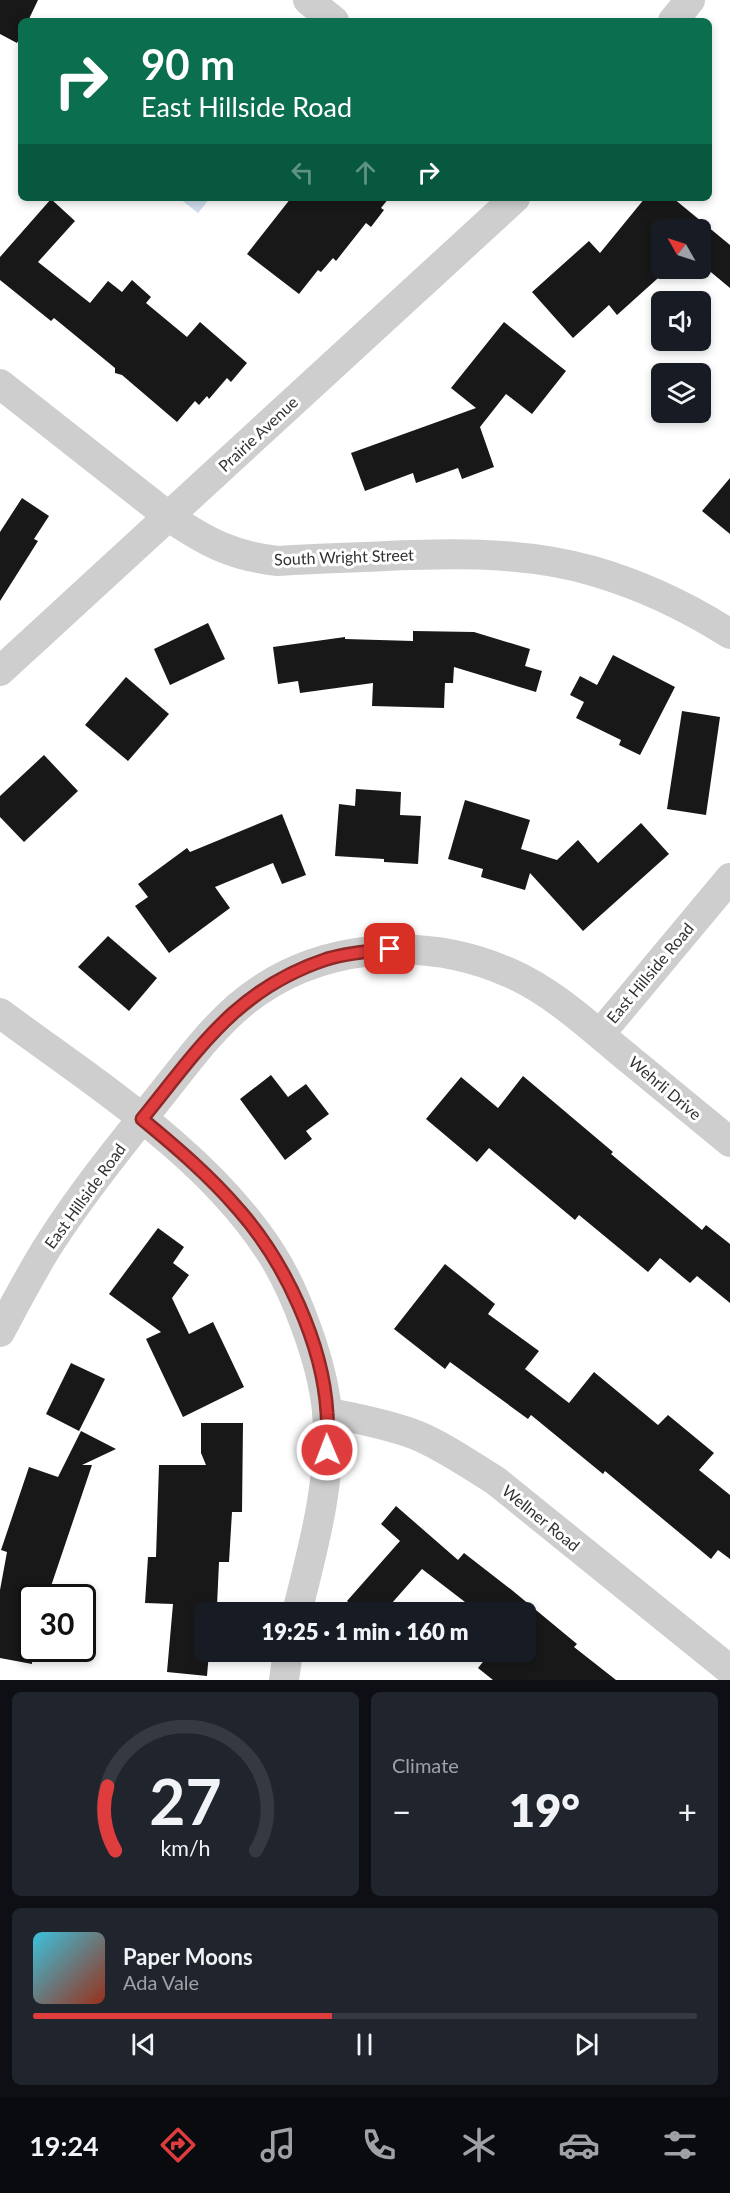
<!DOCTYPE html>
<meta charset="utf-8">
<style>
:root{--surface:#171b24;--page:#20242c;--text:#f1f3f6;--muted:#9ea1a6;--line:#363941;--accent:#df3d3d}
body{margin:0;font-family:Lato,sans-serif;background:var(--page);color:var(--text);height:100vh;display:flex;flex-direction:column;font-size:22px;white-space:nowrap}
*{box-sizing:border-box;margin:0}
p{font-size:20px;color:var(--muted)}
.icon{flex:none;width:33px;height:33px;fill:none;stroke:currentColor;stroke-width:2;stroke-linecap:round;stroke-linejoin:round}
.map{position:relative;height:1680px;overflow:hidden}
.panel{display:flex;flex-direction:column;gap:12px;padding:12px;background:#0d0f14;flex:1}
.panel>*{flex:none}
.top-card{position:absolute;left:18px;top:18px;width:694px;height:183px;border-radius:9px;box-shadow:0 3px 9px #0003;background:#0b6e4f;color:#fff;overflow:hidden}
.needle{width:39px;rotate:309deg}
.controls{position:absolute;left:651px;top:219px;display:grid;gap:12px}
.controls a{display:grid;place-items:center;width:60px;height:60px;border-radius:9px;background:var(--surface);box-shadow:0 3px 9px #0003;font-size:30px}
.speed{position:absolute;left:18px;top:1584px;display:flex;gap:12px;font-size:30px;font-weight:700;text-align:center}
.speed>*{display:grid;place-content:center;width:78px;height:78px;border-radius:50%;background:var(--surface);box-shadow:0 3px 9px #0003;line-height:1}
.speed .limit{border:3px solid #111;border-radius:9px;background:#fff;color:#111}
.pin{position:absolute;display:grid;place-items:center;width:51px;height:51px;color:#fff;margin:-26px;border-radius:12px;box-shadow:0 3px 9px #0006}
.me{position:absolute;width:66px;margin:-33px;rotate:359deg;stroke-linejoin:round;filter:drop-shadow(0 0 4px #0008)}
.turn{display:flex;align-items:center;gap:21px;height:126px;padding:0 24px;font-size:27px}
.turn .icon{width:78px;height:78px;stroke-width:2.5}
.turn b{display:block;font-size:42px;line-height:51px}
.lanes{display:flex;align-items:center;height:57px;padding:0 24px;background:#0003;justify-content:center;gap:30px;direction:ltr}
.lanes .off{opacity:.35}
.big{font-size:45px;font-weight:800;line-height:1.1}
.panel .widget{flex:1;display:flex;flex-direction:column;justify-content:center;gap:9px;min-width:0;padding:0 21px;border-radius:9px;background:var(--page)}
.panel .dial{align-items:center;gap:0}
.dial svg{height:156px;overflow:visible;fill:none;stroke:var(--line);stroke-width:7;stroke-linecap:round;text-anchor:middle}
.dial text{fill:var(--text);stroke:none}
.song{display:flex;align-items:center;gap:18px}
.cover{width:72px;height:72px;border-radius:9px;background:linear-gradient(135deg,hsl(190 70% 55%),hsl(10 70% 35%))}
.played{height:6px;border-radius:3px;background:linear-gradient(90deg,var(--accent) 45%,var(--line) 45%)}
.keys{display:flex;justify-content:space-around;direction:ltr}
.heat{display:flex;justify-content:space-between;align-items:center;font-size:33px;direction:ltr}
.panel .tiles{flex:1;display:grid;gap:12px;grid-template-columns:1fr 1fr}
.widget:last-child{grid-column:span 2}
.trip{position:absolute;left:194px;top:1602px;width:342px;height:60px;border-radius:9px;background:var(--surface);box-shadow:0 3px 9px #0003;font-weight:800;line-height:60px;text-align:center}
.tab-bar{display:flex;height:96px;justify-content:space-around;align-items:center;background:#090b0e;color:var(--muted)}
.tab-bar .icon{width:42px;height:42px}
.tab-bar .on{color:var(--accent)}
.tab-bar b{font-size:27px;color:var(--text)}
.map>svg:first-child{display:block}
.water{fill:#cedeec}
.building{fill:#181818}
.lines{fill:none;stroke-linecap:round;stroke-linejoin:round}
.minor{stroke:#cecece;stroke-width:30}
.route-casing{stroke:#912828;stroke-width:15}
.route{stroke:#df3d3d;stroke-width:10}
.labels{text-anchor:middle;stroke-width:6;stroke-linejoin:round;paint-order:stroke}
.street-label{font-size:16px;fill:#313131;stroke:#fff}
</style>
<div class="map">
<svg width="730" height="1680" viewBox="0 0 730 1680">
<rect width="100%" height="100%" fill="#fff"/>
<!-- water -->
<polygon class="water" points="179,198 210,198 198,213"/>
<!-- building -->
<g class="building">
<polygon points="0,0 38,0 28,21 21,21 21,35 17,43 0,34"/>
<polygon points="291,198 389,198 381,208 384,210 371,227 366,223 336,261 333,258 321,272 318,270 299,294 247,254"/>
<polygon points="645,198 673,198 730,245 730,288 700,263 700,230 662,230 662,268 686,268 678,279 667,270 617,315 609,305 573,338 532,292 589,241 600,253"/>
<polygon points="51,199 75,221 38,262 90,303 108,281 122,292 132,280 151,297 146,303 187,337 200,322 247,363 231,382 227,378 209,399 207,396 199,405 195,401 177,422 122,375 115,373 115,368 54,318 51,321 0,280 0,257"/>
<polygon points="504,322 566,371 532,414 506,394 480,427 494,467 462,479 458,468 416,483 413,473 365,491 351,453 476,408 451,388"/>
<polygon points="730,478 730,534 702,511"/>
<polygon points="22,498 49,516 34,539 38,541 0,601 0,532"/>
<polygon points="208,623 225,659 170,685 154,649"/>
<polygon points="413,631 474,632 530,649 525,666 542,671 536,692 454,667 453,683 445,683 444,708 372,706 373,683 300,693 298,681 278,684 273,647 345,637 345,639 413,641"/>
<polygon points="613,655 675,687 640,755 619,745 621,740 576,718 584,702 570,695 580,676 597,685"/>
<polygon points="126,677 169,714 128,761 85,725"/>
<polygon points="682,711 720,717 706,815 667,809"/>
<polygon points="44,755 78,791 24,842 0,817 0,796"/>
<polygon points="356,789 401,792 400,815 421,816 418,864 384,862 384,859 335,856 339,804 355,806"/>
<polygon points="465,800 530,820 521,849 557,860 578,840 598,863 641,823 669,854 583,931 530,873 525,890 481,877 483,869 448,859"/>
<polygon points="282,814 306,875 282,884 273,863 215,887 230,908 169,953 135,906 148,897 138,884 187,848 190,852"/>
<polygon points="108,936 157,978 129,1011 78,967"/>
<polygon points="271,1075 288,1097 306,1084 329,1114 306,1131 312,1139 285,1160 240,1099"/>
<polygon points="523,1076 613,1152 611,1154 702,1230 706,1225 730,1244 730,1303 697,1276 690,1283 660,1258 648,1272 579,1215 575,1220 489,1148 477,1162 426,1119 461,1077 498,1108"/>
<polygon points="158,1228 184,1247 173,1263 189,1275 172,1298 189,1334 213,1322 244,1387 183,1417 146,1339 161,1332 109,1294"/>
<polygon points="445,1264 495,1304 488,1314 539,1351 525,1369 569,1403 594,1372 658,1425 668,1415 714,1453 699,1470 730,1495 730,1559 718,1550 711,1559 605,1471 603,1474 531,1415 528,1419 450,1362 445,1369 394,1329"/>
<polygon points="71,1363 105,1379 79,1431 46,1414"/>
<polygon points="201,1423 243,1423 242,1512 232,1512 229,1562 219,1562 217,1606 204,1605 204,1652 209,1652 207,1676 167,1672 173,1604 145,1603 148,1557 156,1557 159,1465 206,1465 201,1453"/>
<polygon points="81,1431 116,1449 82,1465 92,1465 47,1598 32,1598 32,1664 0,1658 0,1590 7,1552 1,1550 29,1467 58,1477"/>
<polygon points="396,1506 458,1560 464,1553 513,1591 577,1644 574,1647 616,1680 493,1680 478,1668 491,1652 525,1652 525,1612 478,1612 422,1569 384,1612 360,1612 347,1601 400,1541 381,1524"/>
</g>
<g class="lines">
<!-- minor -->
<g class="minor">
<polyline points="308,0 334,21"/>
<polyline points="673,21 690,0"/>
<path d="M0,384L168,516C206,542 232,556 278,561C307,559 336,558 365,557C440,553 520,550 593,571C641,585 688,607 730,634"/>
<polyline points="0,671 515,198"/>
<path d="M0,1013C94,1083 207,1153 271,1253C286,1276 297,1302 306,1327C316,1354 324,1382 327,1411C333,1476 313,1549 297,1612"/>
<polyline points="600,1034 730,878"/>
<path d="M0,1332C16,1302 32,1271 50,1243C80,1196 115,1152 149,1110C178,1075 204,1036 239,1006C313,943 422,934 510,973C549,990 584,1021 617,1049C655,1080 692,1111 730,1142"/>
<path d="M327,1412C357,1419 388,1424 416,1435C445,1447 470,1465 496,1481L730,1670"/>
<polyline points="284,1680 288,1652"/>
</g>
</g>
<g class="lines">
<!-- route casing -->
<g class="route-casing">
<path id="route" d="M327,1450C327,1438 328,1425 327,1413C323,1344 285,1262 239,1210C210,1176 176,1147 142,1119C199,1049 236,989 327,959C347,953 369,951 390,949"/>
</g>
<!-- route -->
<use href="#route" class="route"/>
</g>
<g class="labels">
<!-- street labels -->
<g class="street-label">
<text transform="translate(258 434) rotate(-43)" y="6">Prairie Avenue</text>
<text transform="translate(344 557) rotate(-2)" y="6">South Wright Street</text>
<text transform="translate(650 973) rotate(-50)" y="6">East Hillside Road</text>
<text transform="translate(665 1088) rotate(40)" y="6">Wehrli Drive</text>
<text transform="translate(85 1196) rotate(-54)" y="6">East Hillside Road</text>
<text transform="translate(541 1518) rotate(39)" y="6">Wellner Road</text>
</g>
</g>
</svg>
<div class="controls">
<a><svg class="needle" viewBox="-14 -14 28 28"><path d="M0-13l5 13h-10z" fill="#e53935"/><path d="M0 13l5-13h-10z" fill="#9ea1a6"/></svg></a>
<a><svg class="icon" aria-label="sound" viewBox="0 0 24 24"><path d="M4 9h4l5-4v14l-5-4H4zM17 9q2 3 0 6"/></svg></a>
<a><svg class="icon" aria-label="layers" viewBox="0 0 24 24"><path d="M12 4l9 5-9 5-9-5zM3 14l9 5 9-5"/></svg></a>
</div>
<div class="speed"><div class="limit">30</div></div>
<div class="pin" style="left:390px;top:949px;background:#d93025"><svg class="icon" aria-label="arrive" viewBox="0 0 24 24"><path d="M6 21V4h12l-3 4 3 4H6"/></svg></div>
<svg class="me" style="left:327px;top:1450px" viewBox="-20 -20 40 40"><circle r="17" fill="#df3d3d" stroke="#fff" stroke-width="3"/><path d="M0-11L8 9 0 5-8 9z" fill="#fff"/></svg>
<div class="trip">19:25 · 1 min · 160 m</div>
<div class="top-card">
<div class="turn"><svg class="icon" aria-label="right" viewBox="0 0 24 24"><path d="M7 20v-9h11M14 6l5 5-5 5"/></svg><div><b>90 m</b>East Hillside Road</div></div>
<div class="lanes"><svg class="icon off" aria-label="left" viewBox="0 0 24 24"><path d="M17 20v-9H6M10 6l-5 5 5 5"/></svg><svg class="icon off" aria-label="ahead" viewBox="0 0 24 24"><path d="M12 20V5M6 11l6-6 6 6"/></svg><svg class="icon" aria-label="right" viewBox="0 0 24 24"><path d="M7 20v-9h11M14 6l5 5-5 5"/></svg></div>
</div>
</div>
<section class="panel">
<div class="tiles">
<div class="widget dial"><svg viewBox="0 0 100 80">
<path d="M14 69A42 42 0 1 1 86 69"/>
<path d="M14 69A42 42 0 0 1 10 36" stroke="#df3d3d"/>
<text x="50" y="56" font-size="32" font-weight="700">27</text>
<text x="50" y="72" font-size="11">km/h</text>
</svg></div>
<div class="widget"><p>Climate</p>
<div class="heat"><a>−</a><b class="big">19°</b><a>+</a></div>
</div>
<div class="widget">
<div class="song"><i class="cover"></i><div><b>Paper Moons</b><p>Ada Vale</p></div></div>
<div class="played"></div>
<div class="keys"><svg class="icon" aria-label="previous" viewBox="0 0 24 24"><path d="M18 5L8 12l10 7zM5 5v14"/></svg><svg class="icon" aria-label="pause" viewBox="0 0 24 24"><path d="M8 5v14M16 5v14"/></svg><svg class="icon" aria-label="next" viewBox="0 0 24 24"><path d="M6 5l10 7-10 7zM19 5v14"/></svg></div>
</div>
</div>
</section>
<nav class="tab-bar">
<b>19:24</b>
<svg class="icon on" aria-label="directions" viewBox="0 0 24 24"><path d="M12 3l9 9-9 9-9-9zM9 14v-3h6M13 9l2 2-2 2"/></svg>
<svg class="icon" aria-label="music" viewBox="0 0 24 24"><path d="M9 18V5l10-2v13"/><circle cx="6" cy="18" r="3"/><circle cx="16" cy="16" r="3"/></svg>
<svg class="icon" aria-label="phone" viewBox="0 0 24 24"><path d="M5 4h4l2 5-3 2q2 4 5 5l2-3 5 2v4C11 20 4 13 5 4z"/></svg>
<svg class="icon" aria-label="climate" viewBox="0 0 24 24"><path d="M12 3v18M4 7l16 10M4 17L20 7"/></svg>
<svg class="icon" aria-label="car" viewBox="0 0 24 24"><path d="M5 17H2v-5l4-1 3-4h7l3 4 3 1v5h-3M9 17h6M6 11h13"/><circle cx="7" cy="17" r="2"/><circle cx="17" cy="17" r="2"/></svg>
<svg class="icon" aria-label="filters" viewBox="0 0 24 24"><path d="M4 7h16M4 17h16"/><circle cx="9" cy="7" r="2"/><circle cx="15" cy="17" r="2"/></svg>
</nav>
